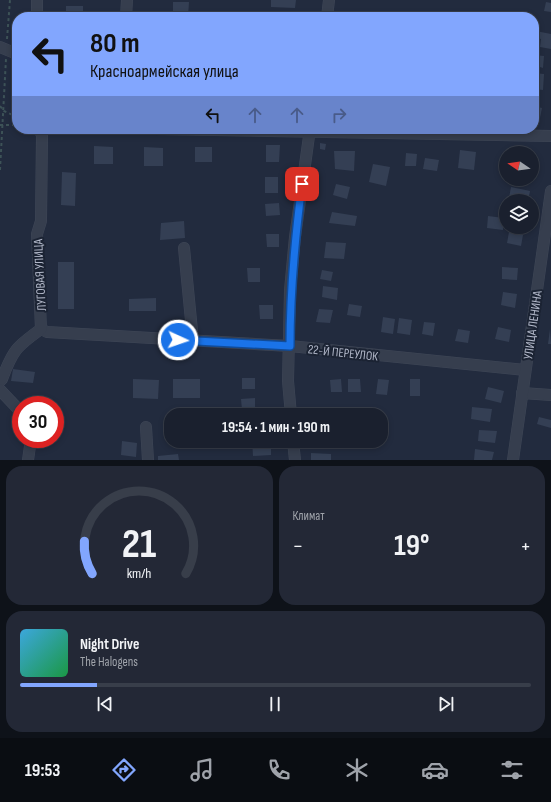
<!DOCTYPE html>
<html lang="ru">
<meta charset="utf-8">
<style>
:root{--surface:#1a202e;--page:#232836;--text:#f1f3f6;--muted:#9fa3aa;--line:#383e4a;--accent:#82a6fe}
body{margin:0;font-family:"Sofia Sans Condensed",sans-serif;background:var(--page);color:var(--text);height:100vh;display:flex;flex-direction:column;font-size:15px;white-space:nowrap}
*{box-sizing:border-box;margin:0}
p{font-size:13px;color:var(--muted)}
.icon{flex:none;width:22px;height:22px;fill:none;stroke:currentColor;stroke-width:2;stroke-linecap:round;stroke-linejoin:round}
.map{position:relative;height:460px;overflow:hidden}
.sheet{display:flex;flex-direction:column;gap:6px;padding:6px;background:#0e1219;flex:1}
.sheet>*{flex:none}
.banner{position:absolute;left:12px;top:12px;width:527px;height:122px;border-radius:16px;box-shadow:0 2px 6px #0003,0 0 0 1px var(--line);background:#82a6fe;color:#111;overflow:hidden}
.needle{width:26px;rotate:283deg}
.buttons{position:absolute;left:499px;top:146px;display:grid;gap:8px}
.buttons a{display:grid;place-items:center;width:40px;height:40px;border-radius:50%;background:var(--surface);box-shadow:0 2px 6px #0003,0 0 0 1px var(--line);font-size:20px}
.speed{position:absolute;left:12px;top:396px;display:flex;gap:8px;font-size:20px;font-weight:700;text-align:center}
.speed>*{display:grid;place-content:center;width:52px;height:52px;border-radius:50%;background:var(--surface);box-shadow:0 2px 6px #0003,0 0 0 1px var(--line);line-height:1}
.speed .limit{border:6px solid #d22;background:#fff;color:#111}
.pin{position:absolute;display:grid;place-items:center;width:34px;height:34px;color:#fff;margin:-17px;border-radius:8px;box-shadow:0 2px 6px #0006}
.me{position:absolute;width:44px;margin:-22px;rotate:93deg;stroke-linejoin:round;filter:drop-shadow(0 0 3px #0008)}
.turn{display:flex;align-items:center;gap:14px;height:84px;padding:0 12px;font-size:18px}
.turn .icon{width:52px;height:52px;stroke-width:2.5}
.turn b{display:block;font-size:28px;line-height:34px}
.lanes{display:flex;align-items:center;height:38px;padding:0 12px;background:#0003;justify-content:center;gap:20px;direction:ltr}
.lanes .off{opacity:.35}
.big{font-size:30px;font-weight:700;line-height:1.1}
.sheet .widget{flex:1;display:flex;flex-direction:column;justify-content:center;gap:6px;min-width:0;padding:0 14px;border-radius:16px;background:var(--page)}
.sheet .dial{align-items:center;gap:0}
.dial svg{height:104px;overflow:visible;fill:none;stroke:var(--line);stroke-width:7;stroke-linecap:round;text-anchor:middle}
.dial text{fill:var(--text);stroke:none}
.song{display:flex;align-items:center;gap:12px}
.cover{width:48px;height:48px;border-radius:6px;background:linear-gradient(135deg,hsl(200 70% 55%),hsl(140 70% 35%))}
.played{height:4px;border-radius:2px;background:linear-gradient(90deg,var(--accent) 15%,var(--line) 15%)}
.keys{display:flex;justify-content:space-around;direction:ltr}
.heat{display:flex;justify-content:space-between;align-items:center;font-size:22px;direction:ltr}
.sheet .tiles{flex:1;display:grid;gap:6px;grid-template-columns:1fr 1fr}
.widget:last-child{grid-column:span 2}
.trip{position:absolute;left:164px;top:408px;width:224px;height:40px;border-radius:16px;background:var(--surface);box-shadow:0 2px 6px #0003,0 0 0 1px var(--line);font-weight:700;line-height:40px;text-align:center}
.tab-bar{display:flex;height:64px;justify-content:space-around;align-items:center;background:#0a0d12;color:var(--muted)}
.tab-bar .icon{width:28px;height:28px}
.tab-bar .on{color:var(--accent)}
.tab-bar b{font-size:18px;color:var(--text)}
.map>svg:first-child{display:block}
.building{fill:#343f54}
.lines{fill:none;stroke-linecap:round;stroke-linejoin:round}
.minor-casing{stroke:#3f4757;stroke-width:12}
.path{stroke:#3d5257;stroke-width:2;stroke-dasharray:3 3;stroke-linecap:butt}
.minor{stroke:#363e4e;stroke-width:11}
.route-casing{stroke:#114b97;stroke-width:10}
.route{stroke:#1a73e8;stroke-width:7}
.labels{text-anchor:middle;stroke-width:4;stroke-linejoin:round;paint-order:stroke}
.street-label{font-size:13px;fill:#b2b8c9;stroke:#1b2333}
</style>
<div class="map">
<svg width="551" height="460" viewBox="0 0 551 460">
<rect width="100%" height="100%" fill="#222b3e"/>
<!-- building -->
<g class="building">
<polygon points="271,0 296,0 295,8 271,7"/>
<polygon points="173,2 189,2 188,17 173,17"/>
<polygon points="546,2 551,3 551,12 544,11"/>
<rect x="66" y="6" width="17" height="11"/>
<polygon points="274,14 292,16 292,17 274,17"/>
<polygon points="536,31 551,34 551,49 540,47 541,39 535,38"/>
<polygon points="534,55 544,56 543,68 534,65"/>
<polygon points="534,73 544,74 543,90 534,89"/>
<polygon points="534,106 542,108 540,118 534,116"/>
<polygon points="320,143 326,144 325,150 320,149"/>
<polygon points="266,145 280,145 279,162 266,162"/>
<polygon points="94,146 113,147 113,164 94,164"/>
<polygon points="144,147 163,148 163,166 144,166"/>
<rect x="195" y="147" width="17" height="15"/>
<polygon points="460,150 476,152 474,170 458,168"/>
<polygon points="334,151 355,151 354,171 335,169"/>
<polygon points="406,153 417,154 416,166 405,166"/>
<polygon points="425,158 439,160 437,171 423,169"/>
<polygon points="373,164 390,167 386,186 369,182"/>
<polygon points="62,172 76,173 75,206 61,205"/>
<rect x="265" y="177" width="13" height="16"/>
<polygon points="336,184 350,187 347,199 333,195"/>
<polygon points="511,187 530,191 528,201 509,198"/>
<polygon points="279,203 280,215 266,216 265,204"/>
<polygon points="332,212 357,216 355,226 329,223"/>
<polygon points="488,216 504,218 503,230 487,228"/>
<polygon points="184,221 185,238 160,240 161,223"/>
<polygon points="509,232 523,235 521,246 507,243"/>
<polygon points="266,234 279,234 279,247 267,247"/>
<polygon points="326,242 346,243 344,259 324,258"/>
<rect x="58" y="262" width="16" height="47"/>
<polygon points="502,267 518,268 517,280 502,279"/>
<polygon points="247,268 260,268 260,282 248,282"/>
<polygon points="322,270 333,272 331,281 320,279"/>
<polygon points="323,286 338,288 337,300 322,297"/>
<polygon points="503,292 517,294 515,308 501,305"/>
<polygon points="156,298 156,311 129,311 129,299"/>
<polygon points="349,304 362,306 360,317 347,315"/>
<polygon points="259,305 273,305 273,319 260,319"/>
<polygon points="319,309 333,310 330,323 316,322"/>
<polygon points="383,317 395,319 393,334 381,332"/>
<polygon points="399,318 412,320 410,335 397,333"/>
<polygon points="424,322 435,323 433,336 422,334"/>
<polygon points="498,327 511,330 509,342 495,339"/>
<polygon points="458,329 470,331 468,343 455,341"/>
<polygon points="550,329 551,344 548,344"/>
<polygon points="13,369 35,372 33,383 11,381"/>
<rect x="242" y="378" width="13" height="11"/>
<polygon points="133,379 159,380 158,399 133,398"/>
<rect x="173" y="379" width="27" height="19"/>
<polygon points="341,379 342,392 331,392 330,380"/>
<polygon points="348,379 360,379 361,392 348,392"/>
<polygon points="378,379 389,380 387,395 376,394"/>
<rect x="410" y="379" width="10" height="17"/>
<polygon points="488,387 504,391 501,403 485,399"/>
<polygon points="255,398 255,409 242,410 241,399"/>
<polygon points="472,407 492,409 490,422 471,419"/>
<polygon points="539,417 551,420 551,428 537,424"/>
<polygon points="479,430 497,431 495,443 478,441"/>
<polygon points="122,441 137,443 136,457 121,455"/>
<polygon points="252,441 271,441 271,455 253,456"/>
<polygon points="475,449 494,452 492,460 474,460"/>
<polygon points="311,453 331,454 331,460 311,460"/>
<polygon points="178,454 179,460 158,460 158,456"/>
</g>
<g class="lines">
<!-- minor casing -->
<g class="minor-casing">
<g id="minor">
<polyline points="37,17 37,0"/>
<polyline points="126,17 127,0"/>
<polyline points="327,17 329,0"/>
<polyline points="0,47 17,54"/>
<polyline points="156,129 551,136"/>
<polyline points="184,248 193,341"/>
<polyline points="41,329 47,332 290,346 525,370"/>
<path d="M0,381L2,379C13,350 16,347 41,329L37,234L41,221L42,135L39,129"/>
<polyline points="0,390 21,412"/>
<polyline points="522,393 551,395"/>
<polyline points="291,415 288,381 290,290 295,237 310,129"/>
<polyline points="146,427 148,460"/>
<polyline points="293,441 295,460"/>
<polyline points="28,460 31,439"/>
<polyline points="513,460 551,191"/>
</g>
</g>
<!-- path -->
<g class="path">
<polyline points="7,39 10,0"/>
<polyline points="0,106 4,111 17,117"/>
<polyline points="0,125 17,125"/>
<polyline points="0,170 6,59"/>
</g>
<!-- minor -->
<use href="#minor" class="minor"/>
</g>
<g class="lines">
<!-- route casing -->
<g class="route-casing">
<path id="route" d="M178,340L290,346C290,291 295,238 302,184"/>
</g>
<!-- route -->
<use href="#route" class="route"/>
</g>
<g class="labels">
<!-- street labels -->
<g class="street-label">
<text transform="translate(39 275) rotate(-93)" y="5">ЛУГОВАЯ УЛИЦА</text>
<text transform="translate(532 325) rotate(-82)" y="5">УЛИЦА ЛЕНИНА</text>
<text transform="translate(343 352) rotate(6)" y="5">22-Й ПЕРЕУЛОК</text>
</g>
</g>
</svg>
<div class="buttons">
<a><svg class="needle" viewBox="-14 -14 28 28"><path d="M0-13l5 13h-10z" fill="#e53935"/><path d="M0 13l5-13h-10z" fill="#9fa3aa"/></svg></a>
<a><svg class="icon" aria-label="layers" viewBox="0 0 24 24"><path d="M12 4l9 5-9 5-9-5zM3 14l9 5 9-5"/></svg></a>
</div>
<div class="speed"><div class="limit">30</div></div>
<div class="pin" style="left:302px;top:184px;background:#d93025"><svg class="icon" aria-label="arrive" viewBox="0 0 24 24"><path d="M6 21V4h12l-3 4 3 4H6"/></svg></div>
<svg class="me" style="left:178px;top:340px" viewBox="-20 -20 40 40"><circle r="17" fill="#1a73e8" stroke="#fff" stroke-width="3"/><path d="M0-11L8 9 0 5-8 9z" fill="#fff"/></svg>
<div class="trip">19:54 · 1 мин · 190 m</div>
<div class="banner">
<div class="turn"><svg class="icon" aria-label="left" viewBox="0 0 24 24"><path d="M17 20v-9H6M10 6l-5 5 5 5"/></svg><div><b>80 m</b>Красноармейская улица</div></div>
<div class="lanes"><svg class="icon" aria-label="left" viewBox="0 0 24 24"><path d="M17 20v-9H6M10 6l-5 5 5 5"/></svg><svg class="icon off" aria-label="ahead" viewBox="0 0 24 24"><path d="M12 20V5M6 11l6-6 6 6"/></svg><svg class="icon off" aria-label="ahead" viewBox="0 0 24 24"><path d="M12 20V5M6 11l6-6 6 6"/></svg><svg class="icon off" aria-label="right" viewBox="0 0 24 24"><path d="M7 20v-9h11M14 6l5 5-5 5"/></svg></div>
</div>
</div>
<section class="sheet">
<div class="tiles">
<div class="widget dial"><svg viewBox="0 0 100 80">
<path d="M14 69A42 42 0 1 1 86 69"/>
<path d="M14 69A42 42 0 0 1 8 44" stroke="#82a6fe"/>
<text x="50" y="56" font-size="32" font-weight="700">21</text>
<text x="50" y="72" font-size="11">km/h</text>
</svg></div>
<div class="widget"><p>Климат</p>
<div class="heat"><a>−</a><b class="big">19°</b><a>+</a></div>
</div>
<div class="widget">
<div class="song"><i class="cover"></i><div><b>Night Drive</b><p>The Halogens</p></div></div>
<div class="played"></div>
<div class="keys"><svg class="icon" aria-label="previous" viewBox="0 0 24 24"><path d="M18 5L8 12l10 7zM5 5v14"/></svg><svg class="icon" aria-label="pause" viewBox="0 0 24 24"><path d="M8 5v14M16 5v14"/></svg><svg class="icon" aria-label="next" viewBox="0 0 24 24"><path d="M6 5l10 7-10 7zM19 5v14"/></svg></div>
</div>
</div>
</section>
<nav class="tab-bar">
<b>19:53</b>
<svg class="icon on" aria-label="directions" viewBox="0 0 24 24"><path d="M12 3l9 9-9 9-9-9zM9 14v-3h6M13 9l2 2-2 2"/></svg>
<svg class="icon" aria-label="music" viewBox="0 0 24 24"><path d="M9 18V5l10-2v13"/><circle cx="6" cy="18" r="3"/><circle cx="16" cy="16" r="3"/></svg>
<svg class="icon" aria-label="phone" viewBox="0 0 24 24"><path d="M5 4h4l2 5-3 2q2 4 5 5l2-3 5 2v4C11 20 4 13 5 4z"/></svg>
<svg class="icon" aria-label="climate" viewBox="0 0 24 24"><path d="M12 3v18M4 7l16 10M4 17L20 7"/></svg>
<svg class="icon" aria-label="car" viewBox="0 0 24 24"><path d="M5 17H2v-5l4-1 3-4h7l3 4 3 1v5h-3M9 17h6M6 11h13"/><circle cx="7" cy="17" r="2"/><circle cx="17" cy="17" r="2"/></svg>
<svg class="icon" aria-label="filters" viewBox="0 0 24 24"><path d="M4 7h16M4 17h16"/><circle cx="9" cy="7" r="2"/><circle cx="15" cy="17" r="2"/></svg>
</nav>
